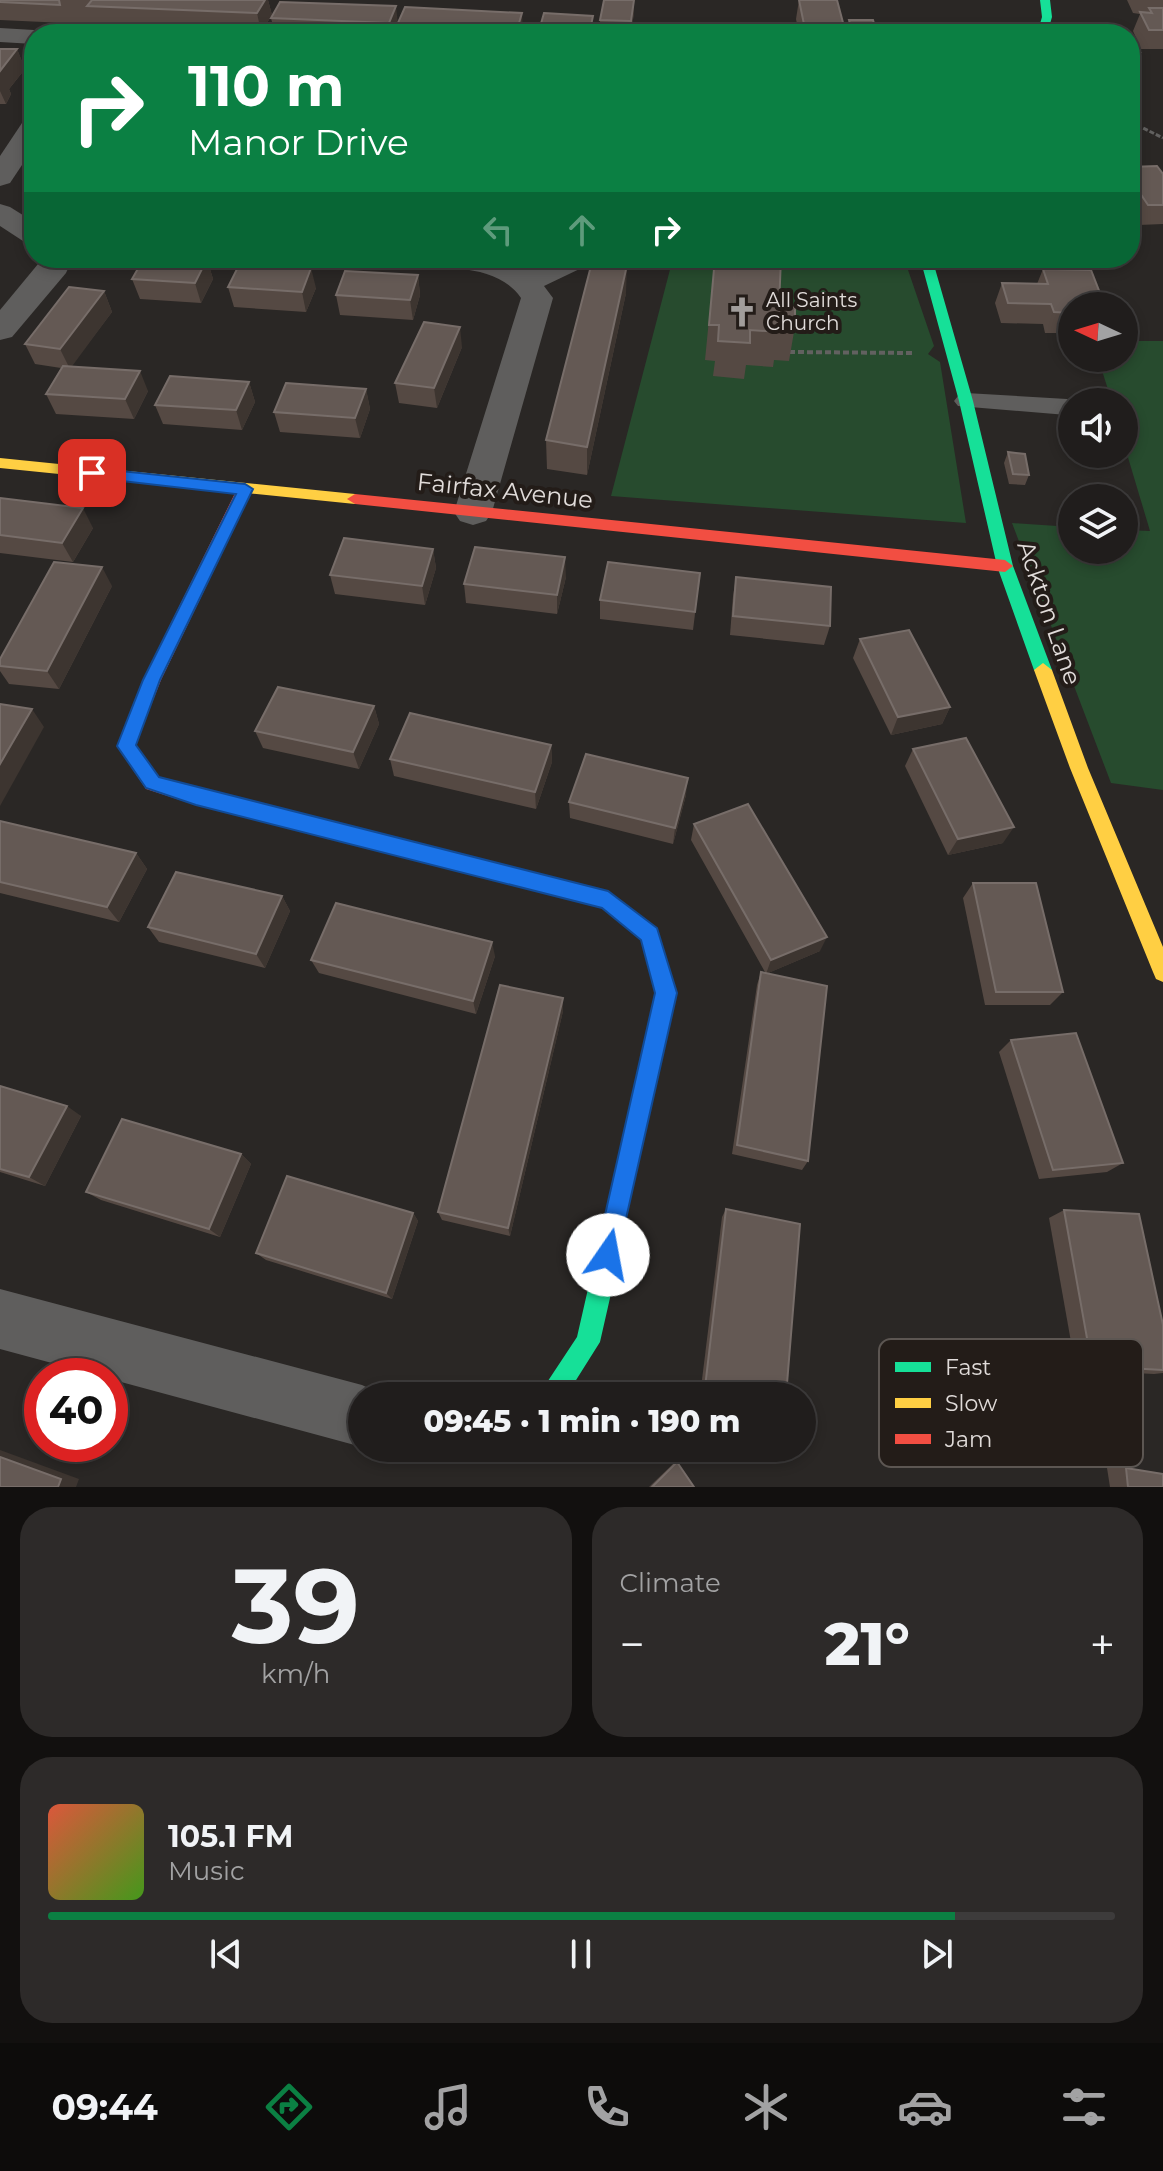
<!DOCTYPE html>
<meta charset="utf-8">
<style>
:root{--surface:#201d1c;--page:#2d2a29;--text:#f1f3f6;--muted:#a2a2a3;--line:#3d3b3b;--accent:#0b8043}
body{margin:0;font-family:Montserrat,sans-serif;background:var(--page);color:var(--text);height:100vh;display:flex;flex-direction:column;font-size:30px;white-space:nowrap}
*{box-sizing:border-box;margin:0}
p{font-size:26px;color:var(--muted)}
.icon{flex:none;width:44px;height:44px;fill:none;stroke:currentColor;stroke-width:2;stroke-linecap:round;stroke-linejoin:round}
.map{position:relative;height:1487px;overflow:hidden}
.drawer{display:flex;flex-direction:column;gap:20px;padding:20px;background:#12100f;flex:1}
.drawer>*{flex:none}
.banner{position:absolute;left:24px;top:24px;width:1116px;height:244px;border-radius:32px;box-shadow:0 4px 12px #0003,0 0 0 2px var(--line);background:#0b8043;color:#fff;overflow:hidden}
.needle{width:52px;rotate:274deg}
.fabs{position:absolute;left:1058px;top:292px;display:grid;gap:16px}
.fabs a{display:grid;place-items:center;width:80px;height:80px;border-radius:50%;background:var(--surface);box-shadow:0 4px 12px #0003,0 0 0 2px var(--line);font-size:40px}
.speed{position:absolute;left:24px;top:1358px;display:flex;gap:16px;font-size:40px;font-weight:700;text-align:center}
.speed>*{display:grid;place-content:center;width:104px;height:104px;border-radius:50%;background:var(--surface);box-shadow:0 4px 12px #0003,0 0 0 2px var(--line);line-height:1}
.speed .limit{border:12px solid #d22;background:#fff;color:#111}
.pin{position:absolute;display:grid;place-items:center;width:68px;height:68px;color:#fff;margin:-34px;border-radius:16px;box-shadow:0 4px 12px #0006}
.me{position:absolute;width:88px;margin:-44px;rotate:12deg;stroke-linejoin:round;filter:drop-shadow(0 0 6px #0008)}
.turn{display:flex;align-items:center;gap:28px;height:168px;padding:0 32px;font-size:36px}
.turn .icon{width:104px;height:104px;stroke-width:2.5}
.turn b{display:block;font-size:56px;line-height:68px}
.lanes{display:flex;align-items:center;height:76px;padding:0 32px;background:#0003;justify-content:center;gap:40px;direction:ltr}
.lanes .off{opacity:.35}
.big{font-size:60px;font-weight:800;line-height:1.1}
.drawer .widget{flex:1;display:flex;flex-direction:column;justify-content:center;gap:12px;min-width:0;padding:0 28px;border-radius:32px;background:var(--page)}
.drawer .dial{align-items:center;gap:0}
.dial b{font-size:104px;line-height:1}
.song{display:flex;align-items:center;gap:24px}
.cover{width:96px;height:96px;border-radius:12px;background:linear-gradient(135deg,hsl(10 70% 55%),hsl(100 70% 35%))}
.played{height:8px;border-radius:4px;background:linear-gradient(90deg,var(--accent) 85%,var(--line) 85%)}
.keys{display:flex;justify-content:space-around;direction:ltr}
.heat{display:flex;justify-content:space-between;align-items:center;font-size:44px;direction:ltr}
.drawer .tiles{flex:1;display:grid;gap:20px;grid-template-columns:1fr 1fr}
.widget:last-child{grid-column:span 2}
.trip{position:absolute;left:348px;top:1382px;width:468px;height:80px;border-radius:40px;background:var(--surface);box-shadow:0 4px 12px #0003,0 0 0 2px var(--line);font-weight:800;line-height:80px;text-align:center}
.tab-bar{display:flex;height:128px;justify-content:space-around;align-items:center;background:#0d0c0b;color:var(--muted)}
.tab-bar .icon{width:56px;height:56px}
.tab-bar .selected{color:var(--accent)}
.tab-bar b{font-size:36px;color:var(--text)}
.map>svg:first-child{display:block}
.green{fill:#274b2e}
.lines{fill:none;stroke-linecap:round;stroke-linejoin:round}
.path-far1{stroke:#626160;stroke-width:3;stroke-dasharray:5 2;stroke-linecap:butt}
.path{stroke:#626160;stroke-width:4;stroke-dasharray:6 3;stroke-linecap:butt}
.lane{fill:#5f5e5d;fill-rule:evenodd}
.street{fill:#5f5e5d;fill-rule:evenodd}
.fast{fill:#16e098;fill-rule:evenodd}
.slow{fill:#ffcf43;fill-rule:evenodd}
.jam{fill:#f24e42;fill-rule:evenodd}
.wall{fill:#554943}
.shaded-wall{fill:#3d3530}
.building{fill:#645954;stroke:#776d69;stroke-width:2}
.route{fill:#1a73e8;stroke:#114b97;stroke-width:2}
.labels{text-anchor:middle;stroke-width:8;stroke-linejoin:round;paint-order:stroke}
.far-poi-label{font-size:20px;fill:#e1dcda;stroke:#231c18;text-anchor:start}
.street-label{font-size:24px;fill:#e1dcda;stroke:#231c18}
.key{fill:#231c18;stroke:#5c5652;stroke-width:2}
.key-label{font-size:22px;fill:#e1dcda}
</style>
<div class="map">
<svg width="1163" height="1487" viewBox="0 0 1163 1487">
<rect width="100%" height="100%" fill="#2a2725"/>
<!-- green -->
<g class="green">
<polygon points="673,258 799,258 907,267 934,346 928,354 940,362 966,523 611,496"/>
<polygon points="1124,341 1163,341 1163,790 1111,783 1012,523 1072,527 1072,550 1124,550 1124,530 1150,531 1124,444 1124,402 1112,402 1098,358 1124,358"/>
</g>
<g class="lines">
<!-- path-far1 -->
<polyline class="path-far1" points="1137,118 1137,125 1163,138"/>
<!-- path -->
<polyline class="path" points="789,352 912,353"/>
<!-- lane -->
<polygon class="lane" points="966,393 1067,399 1076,402 1072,402 1072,413 1067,415 958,406 954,401 958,396"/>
<!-- street -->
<g class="street">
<polygon points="0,28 34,30 44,34 34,34 34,44 0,42"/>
<polygon points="34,118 34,147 10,183 0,186 0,156 24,120"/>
<polygon points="0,204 10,207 34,222 34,244 23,241 0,226"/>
<polygon points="43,258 73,258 66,273 12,337 0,340 0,310"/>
<path d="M389,258H498L528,270L554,258H594L590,264L544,286L553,298L492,512L486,521L473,525L460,521L454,512L521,298C496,262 443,269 404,267L393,264Z"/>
<polygon points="0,1289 362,1385 385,1396 362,1396 362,1447 110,1379 110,1376 100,1376 0,1349"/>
</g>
<!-- fast -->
<g class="fast">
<polygon points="1040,0 1050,0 1052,17 1047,34 1037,34 1042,17"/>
<polygon points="920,258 932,258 973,401 1013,566 1052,670 1043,677 1034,670 997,566 959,401"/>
<polygon points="613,1220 621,1224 625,1232 600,1342 566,1396 538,1396 577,1337 601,1232 605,1224"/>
</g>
<!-- slow -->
<g class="slow">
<polygon points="0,458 355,494 363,499 355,504 0,468"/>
<polygon points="1043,663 1052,670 1088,768 1163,947 1163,982 1156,979 1153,972 1070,768 1034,670"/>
<polygon points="366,831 608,891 657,928 676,993 621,1240 613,1244 605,1240 601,1232 656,993 641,940 602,908 366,847 359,845 356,839 359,833"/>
</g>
<!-- jam -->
<g class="jam">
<polygon points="245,484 253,489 161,680 135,745 159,777 196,789 366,831 373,833 376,839 373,845 366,847 196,805 146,789 117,746 143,680 237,489"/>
<polygon points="355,494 1005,560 1013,566 1005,572 355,504 347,499"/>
</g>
</g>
<!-- wall -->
<g class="wall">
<polygon points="0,0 268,0 272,15 261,32 0,20"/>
<polygon points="799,0 846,34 799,34 796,19"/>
<polygon points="1116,0 1163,0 1163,49 1141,49 1133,31 1140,14 1133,13 1127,0"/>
<polygon points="405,7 523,32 522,34 398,34 397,27 395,34 275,34 271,18 398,23"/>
<polygon points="634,12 632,27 689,34 600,34 600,20"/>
<polygon points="593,16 593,34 541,34 540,27"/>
<polygon points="849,20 877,34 848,34 847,30"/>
<polygon points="1130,37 1140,52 1133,70 1130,85"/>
<polygon points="0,49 17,49 25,69 9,89 11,94 6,104 0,104"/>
<polygon points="1130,167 1163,174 1163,224 1139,225 1130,211"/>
<polygon points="715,258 779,306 795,326 789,361 774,360 773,367 746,365 744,379 713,376 715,361 705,360"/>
<polygon points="207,259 213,279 201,303 140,299 132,279"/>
<polygon points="1043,269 1072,306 1072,333 1045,333 1043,324 1001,323 995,303 1002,283 1037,284"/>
<polygon points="418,275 420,295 413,320 340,315 336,295"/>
<polygon points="228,287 316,288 306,312 234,307"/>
<polygon points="104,291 112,312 71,366 148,391 134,419 56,414 46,394 61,368 35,364 25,344"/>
<polygon points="626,293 587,475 547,469 546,440"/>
<polygon points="462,347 437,408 399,403 395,383"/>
<polygon points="249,382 255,402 242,430 163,424 155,405"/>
<polygon points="366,389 370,409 360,438 280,432 274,412"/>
<polygon points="1008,452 1029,475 1025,485 1009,484 1004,463"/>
<polygon points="0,498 93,528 73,562 0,553"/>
<polygon points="433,549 436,568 425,605 335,594 330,575"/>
<polygon points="700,573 693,630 600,619 600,600"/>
<polygon points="566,577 557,614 466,603 464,584"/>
<polygon points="736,577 830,626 824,645 730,635 733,596"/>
<polygon points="112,586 59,689 9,684 0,671 0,659"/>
<polygon points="860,639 950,707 942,724 891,735 853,658"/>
<polygon points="374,706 379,724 359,769 263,748 255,731"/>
<polygon points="551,745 552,762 536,809 394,776 390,759"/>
<polygon points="913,749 1003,843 948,855 905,766"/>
<polygon points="686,795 673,844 570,818 569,802"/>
<polygon points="0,821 136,853 147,869 119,922 0,893"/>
<polygon points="694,824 820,951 768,973 808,1161 802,1170 732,1154 757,985 761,972 765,972 691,840"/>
<polygon points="973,883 1063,992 1050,1005 985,1005 963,898"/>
<polygon points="282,896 290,911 265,968 159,942 148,927"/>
<polygon points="495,956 476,1014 319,973 311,960"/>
<polygon points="563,998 563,1011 510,1236 442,1220 438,1212"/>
<polygon points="1011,1040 1123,1163 1107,1172 1039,1179 999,1052"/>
<polygon points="0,1086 81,1116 45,1186 0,1172"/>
<polygon points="241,1154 251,1164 220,1237 101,1200 86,1192"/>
<polygon points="726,1209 786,1396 700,1396 722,1217"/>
<polygon points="1064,1210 1163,1325 1163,1373 1154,1374 1076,1370 1049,1218"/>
<polygon points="413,1213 418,1221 392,1299 266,1260 256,1253"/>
<polygon points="751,1448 781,1448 781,1453 774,1453"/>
<polygon points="677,1462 694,1487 649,1487 674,1463"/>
<polygon points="1107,1468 1126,1468 1163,1487 1110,1487"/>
</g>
<!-- shaded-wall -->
<g class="shaded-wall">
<polygon points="265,0 268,0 272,15 261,32 257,13"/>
<polygon points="634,0 634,12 631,34 631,21"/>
<polygon points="396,6 398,25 397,25 397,27 395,34 390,34 389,23"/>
<polygon points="522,13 523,32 522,34 517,34"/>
<polygon points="593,16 593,34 590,34 590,30"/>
<polygon points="17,49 25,69 9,89 11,94 6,104 0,91 0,71"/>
<polygon points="207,259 213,279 201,303 195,283"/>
<polygon points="627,265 626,293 587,475 587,447"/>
<polygon points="311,268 316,288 306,312 302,292"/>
<polygon points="418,275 420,295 413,320 410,300"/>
<polygon points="104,291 112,312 70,369 60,349"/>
<polygon points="460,327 462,347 437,408 434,388"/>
<polygon points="140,371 148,391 134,419 125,399"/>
<polygon points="249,382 255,402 242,430 236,410"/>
<polygon points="366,389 370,409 360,438 355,418"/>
<polygon points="83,508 93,528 73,562 62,543"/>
<polygon points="433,549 436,568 425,605 422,586"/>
<polygon points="565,557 566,577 557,614 557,595"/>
<polygon points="102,567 112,586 59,689 47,671"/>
<polygon points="374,706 379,724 359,769 353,752"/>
<polygon points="950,707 942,724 891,735 898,717"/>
<polygon points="32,709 44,727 0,806 0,764"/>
<polygon points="551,745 552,762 536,809 535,792"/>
<polygon points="688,778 686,795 673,844 675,828"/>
<polygon points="1014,827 1003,843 948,855 958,839"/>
<polygon points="136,853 147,869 119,922 107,907"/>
<polygon points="282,896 290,911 265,968 256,954"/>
<polygon points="827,937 820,951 766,974 771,960"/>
<polygon points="492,942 495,956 476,1014 473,1001"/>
<polygon points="563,998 563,1011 510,1236 508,1228"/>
<polygon points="67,1106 81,1116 45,1186 29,1177"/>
<polygon points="241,1154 251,1164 220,1237 209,1229"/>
<polygon points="413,1213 418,1221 392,1299 386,1293"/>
<polygon points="0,1450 79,1479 76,1487 58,1487 0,1457"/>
</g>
<!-- building -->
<g class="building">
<polygon points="0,0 59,0 60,5 0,2"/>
<polygon points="92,0 265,0 257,13 87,6"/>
<polygon points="604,0 634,0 631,21 600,20"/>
<polygon points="799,0 837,0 846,34 806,34"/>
<polygon points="280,2 396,6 389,23 271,18"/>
<polygon points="405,7 522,13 517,30 397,25"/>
<polygon points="1149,8 1163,8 1163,30 1149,30 1140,12 1152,13"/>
<polygon points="544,13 593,16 590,30 540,27"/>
<polygon points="849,20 873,20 877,34 853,34"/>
<polygon points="624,26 689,29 689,34 623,34"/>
<polygon points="1095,32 1127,32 1128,34 1096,34"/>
<polygon points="1130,37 1140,52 1130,52"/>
<polygon points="0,49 17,49 0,71"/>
<polygon points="1130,69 1136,70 1130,85"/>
<polygon points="1157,166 1163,174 1163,205 1148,205 1130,178 1130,167"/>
<polygon points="144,258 190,258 207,259 195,283 132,279"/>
<polygon points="715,258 781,258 779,306 795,307 795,326 779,325 779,332 750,330 750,343 718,341 719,325 709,325"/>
<polygon points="592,262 627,265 587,447 546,440"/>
<polygon points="240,263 311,268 302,292 228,287"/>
<polygon points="1043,269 1091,270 1105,306 1072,306 1072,313 1054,312 1051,304 1008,303 1002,283 1048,284"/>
<polygon points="345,271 418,275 410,300 336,295"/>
<polygon points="69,287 104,291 60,349 25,344"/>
<polygon points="424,322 460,327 434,388 395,383"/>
<polygon points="63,366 140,371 125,399 46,394"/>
<polygon points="170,376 249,382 236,410 155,405"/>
<polygon points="286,383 366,389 355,418 274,412"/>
<polygon points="1008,452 1025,454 1029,475 1013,474"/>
<polygon points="0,498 83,508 62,543 0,535"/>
<polygon points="344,538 433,549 422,586 330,575"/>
<polygon points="475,547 565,557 557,595 464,584"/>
<polygon points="54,562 102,567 47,671 0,666 0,659"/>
<polygon points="608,562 700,573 695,612 600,600"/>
<polygon points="736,577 831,587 830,626 733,616"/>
<polygon points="909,630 950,707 898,717 860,639"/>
<polygon points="278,687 374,706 353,752 255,731"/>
<polygon points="0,704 32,709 0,764"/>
<polygon points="410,713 551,745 535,792 390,759"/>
<polygon points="966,738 1014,827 958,839 913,749"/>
<polygon points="586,754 688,778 675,828 569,802"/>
<polygon points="748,804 827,937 771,960 694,824"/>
<polygon points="0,821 136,853 107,907 0,882"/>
<polygon points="176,872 282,896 256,954 148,927"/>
<polygon points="973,883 1036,883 1063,992 996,992"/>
<polygon points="336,903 492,942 473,1001 311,960"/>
<polygon points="761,972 827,986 808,1161 737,1145"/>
<polygon points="500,985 563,998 508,1228 438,1212"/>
<polygon points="1076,1033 1123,1163 1053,1170 1011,1040"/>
<polygon points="0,1086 67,1106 29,1177 0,1169"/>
<polygon points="122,1119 241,1154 209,1229 86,1192"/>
<polygon points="287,1176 413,1213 386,1293 256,1253"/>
<polygon points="726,1209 800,1224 786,1396 704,1396"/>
<polygon points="1064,1210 1139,1214 1163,1325 1163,1370 1092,1366"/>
<polygon points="761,1448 781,1448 781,1453"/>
<polygon points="0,1457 61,1479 58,1487 0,1487"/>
<polygon points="677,1462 694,1487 652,1487"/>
<polygon points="1126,1468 1163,1474 1163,1487 1128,1487"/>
</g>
<!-- route -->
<polygon class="route" points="92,468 245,484 253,489 160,680 136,745 159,777 608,891 657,928 677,993 616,1263 608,1267 599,1263 596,1255 655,993 641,940 602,908 196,805 146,788 117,746 143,680 236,494 87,477 84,473"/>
<!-- icons -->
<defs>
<g id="church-bare" transform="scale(2.4)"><path d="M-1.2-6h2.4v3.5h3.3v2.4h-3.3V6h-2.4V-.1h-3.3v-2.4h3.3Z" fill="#a19d9b" stroke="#231c18" stroke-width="2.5" paint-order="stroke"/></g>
</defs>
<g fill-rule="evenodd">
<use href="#church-bare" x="742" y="312"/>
</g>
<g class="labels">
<!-- far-poi labels -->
<g class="far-poi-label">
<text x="766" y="307">All Saints<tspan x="766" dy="23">Church</tspan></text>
</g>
<!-- street labels -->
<g class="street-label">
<text transform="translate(505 491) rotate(6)" y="8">Fairfax Avenue</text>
<text transform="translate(1049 613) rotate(71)" y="8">Ackton Lane</text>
</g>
</g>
<!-- legend -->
<rect x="879" y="1339" width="264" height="128" rx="12" class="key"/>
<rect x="895" y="1362" width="36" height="10" fill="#16e098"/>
<rect x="895" y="1398" width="36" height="10" fill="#ffcf43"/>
<rect x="895" y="1434" width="36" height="10" fill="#f24e42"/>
<g class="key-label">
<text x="945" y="1375">Fast</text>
<text x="945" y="1411">Slow</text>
<text x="945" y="1447">Jam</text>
</g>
</svg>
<div class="fabs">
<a><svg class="needle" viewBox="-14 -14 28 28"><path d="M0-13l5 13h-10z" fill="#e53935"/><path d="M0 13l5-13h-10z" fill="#a2a2a3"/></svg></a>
<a><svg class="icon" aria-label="sound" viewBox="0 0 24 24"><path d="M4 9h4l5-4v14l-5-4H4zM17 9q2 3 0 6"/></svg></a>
<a><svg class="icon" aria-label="layers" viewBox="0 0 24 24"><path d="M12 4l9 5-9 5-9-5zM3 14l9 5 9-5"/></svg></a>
</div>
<div class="speed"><div class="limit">40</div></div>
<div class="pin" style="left:92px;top:473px;background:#d93025"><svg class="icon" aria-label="arrive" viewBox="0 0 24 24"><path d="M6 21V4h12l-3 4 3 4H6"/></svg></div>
<svg class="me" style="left:608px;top:1255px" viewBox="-20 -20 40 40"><circle r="19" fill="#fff"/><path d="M0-13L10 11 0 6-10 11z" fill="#1a73e8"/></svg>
<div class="trip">09:45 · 1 min · 190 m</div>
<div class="banner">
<div class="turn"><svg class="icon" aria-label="right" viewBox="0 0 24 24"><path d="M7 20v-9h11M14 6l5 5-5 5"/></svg><div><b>110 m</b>Manor Drive</div></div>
<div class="lanes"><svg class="icon off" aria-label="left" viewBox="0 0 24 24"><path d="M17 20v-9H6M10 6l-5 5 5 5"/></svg><svg class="icon off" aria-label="ahead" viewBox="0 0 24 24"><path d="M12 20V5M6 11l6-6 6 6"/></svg><svg class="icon" aria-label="right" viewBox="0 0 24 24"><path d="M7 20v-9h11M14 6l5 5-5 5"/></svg></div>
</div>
</div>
<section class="drawer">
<div class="tiles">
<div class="widget dial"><b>39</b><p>km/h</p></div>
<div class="widget"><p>Climate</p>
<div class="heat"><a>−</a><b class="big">21°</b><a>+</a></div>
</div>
<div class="widget">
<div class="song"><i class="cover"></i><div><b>105.1 FM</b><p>Music</p></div></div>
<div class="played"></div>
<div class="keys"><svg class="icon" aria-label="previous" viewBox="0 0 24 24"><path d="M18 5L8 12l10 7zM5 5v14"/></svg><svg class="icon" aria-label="pause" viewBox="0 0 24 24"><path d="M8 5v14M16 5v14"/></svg><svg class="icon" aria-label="next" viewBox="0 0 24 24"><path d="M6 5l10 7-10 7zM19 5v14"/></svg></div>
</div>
</div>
</section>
<nav class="tab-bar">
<b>09:44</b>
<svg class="icon selected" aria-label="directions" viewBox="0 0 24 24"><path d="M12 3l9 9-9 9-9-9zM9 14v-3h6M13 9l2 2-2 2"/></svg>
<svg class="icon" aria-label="music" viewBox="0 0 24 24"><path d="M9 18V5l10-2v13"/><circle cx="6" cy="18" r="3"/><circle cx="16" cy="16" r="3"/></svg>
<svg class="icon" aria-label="phone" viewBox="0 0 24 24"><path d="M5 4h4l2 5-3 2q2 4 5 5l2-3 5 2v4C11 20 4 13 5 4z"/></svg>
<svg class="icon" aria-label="climate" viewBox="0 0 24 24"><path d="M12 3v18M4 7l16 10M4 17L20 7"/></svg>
<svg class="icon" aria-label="car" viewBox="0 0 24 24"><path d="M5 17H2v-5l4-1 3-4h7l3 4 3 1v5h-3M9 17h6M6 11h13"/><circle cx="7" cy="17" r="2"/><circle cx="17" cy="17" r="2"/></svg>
<svg class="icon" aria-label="filters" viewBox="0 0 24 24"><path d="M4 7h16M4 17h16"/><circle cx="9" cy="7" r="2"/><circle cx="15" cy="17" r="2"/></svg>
</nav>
